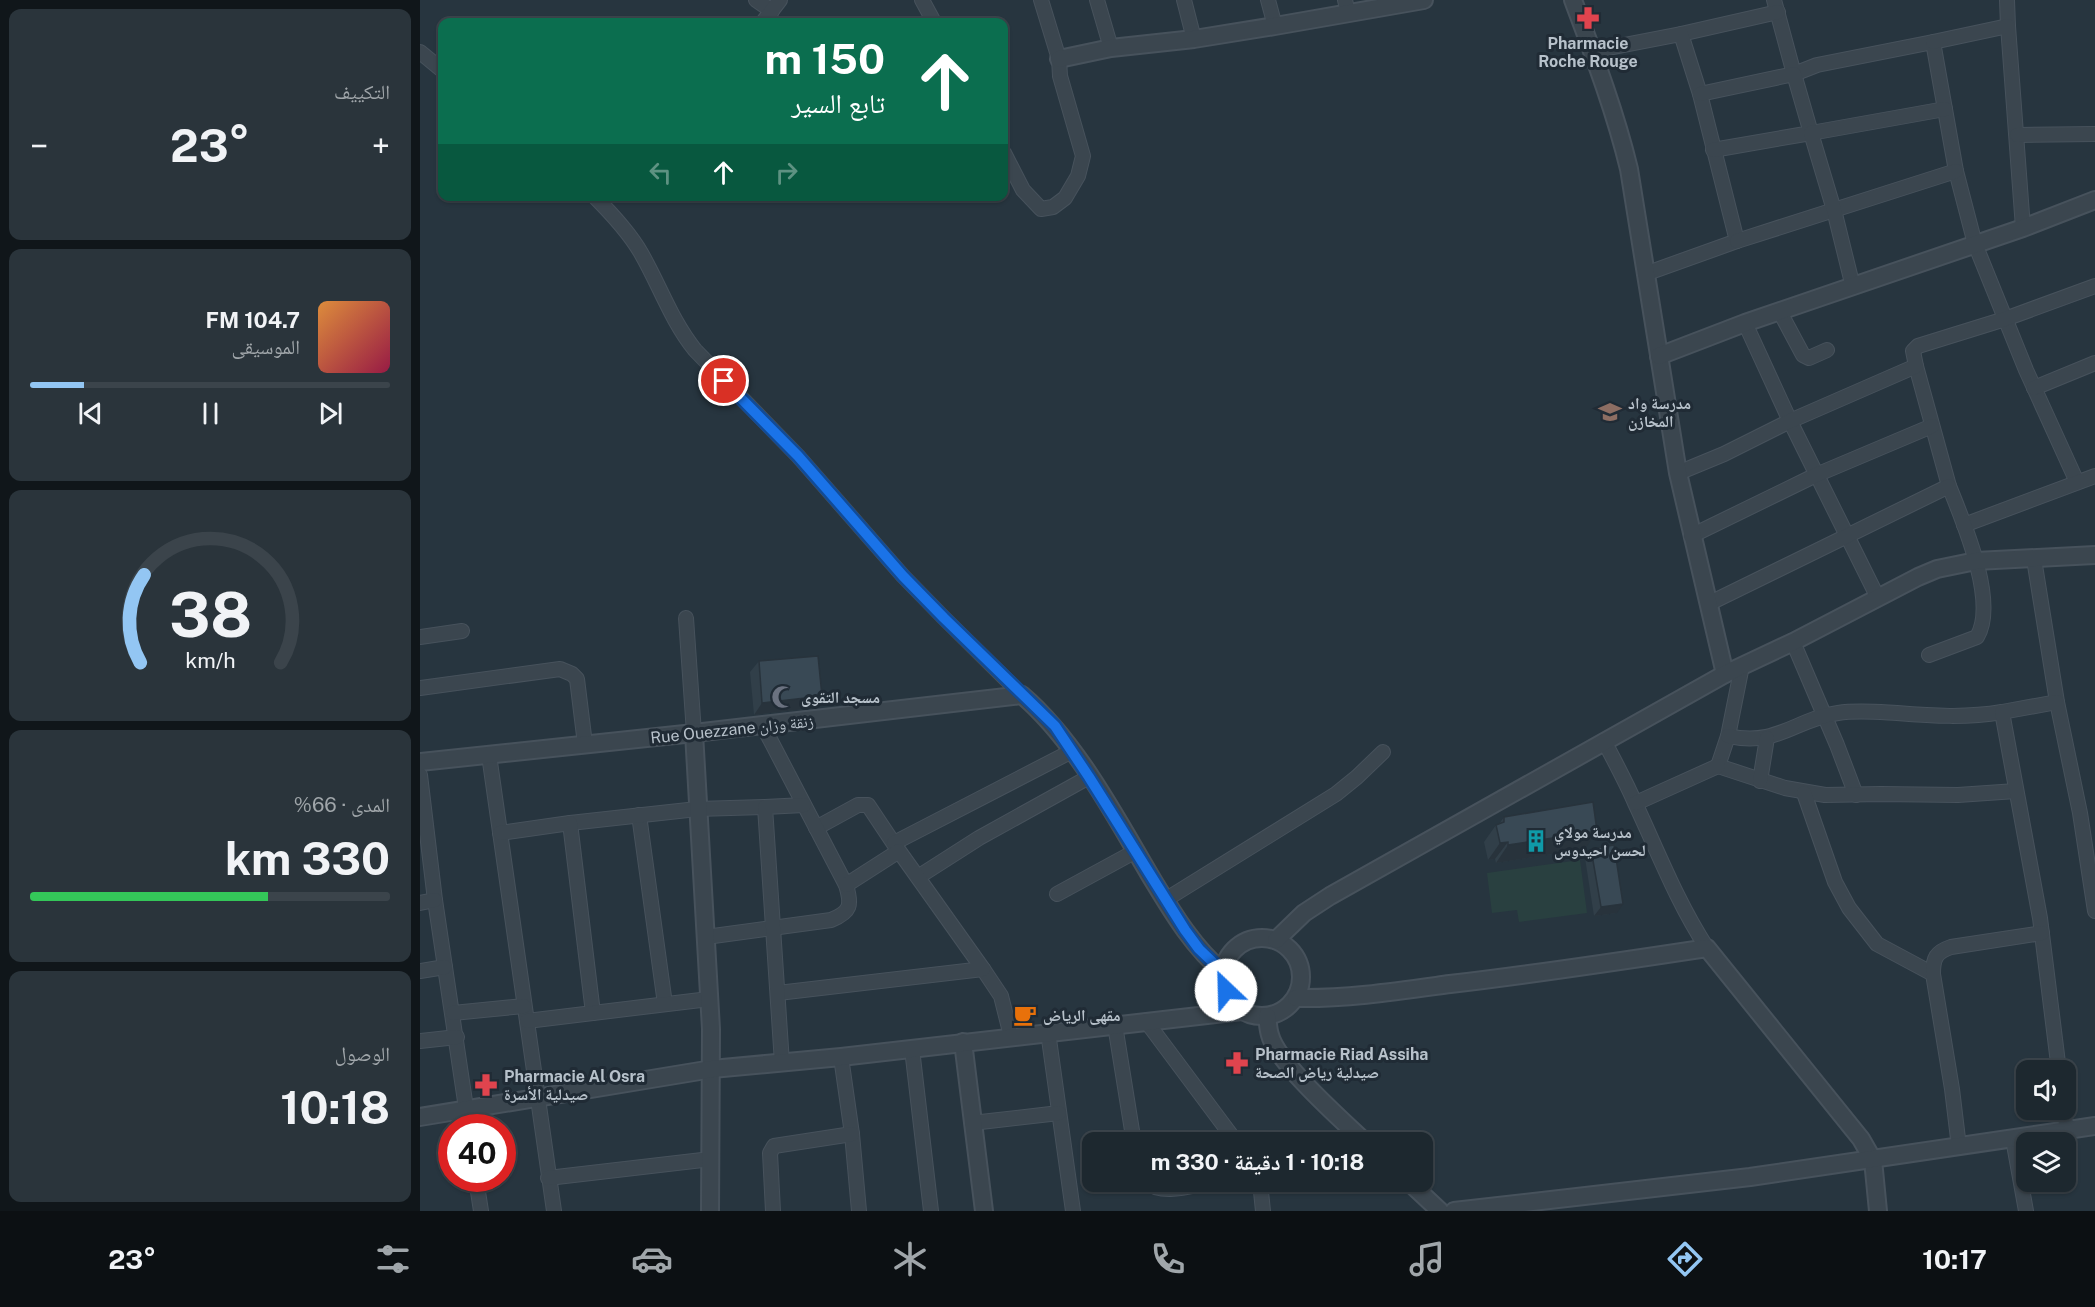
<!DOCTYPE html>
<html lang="ar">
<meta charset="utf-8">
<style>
:root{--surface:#1d282f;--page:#2a343b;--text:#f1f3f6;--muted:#a0a6aa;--line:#3b444b;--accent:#93c6f3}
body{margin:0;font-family:"Public Sans","Noto Naskh Arabic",sans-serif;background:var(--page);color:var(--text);direction:rtl;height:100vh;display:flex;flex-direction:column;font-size:22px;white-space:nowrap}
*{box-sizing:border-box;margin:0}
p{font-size:20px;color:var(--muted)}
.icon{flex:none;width:33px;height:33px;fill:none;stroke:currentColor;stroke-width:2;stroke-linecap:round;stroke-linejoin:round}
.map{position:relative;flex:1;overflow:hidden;direction:ltr}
.sheet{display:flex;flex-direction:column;gap:9px;padding:9px;background:#10161a;width:420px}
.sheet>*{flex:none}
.guide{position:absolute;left:18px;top:18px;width:570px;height:183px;border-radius:12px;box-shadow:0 2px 4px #0004,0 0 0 2px var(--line);direction:rtl;background:#0b6e4f;color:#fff;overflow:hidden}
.tools{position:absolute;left:1596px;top:1060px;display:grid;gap:12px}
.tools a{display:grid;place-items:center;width:60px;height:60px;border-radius:12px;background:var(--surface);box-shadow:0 2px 4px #0004,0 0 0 2px var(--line);font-size:30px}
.speed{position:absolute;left:18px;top:1114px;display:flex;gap:12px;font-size:30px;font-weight:700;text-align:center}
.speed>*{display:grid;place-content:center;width:78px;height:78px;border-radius:50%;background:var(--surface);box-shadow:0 2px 4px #0004,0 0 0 2px var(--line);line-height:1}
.speed .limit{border:9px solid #d22;background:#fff;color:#111}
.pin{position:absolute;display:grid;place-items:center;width:51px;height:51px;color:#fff;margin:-26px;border:3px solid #fff;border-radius:50%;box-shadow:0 2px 6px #0007}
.me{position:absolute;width:66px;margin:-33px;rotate:336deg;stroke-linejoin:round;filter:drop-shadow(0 0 4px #0008)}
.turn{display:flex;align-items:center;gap:21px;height:126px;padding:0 24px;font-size:27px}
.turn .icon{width:78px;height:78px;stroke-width:2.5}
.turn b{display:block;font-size:42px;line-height:51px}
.lanes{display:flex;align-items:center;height:57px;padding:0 24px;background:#0003;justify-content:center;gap:30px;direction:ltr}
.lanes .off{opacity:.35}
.big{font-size:45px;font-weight:700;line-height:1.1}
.sheet .widget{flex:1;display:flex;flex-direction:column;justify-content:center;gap:9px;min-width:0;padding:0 21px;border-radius:12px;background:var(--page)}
.sheet .dial{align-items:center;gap:0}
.dial svg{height:156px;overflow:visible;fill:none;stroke:var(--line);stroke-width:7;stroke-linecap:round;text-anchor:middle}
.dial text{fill:var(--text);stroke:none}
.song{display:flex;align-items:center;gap:18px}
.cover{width:72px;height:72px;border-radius:9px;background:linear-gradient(135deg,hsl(30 70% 55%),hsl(340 70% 35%))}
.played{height:6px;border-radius:3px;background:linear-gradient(90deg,var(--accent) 15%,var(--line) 15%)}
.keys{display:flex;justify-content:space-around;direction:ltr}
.heat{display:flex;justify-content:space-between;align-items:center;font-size:33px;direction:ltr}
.charge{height:9px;border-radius:4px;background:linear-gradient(90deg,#34c759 66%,var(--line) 0)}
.trip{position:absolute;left:662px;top:1132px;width:351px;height:60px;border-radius:12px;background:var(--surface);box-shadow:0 2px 4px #0004,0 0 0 2px var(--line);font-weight:700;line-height:60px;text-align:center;direction:rtl}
.dock{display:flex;height:96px;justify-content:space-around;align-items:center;background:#0c1013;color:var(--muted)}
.dock .icon{width:42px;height:42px}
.dock .on{color:var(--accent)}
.dock b{font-size:27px;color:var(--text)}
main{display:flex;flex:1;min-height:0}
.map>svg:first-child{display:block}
.green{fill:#294040}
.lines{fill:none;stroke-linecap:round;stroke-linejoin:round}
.minor-casing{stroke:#47525c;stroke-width:16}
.tertiary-casing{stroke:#47525c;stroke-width:20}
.minor{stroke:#3b464f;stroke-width:14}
.tertiary{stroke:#3b464f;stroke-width:16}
.wall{fill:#313f49}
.shaded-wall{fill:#28333c}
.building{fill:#394955;stroke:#28333c;stroke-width:1.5}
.route-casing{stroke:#114b97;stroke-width:15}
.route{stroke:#1a73e8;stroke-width:10}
.labels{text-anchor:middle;stroke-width:6;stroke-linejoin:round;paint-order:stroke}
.poi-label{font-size:16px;font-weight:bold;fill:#b7c1ca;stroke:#202b35;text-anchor:start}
.street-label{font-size:16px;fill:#b7c1ca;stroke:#202b35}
</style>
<main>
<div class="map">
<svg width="1675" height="1211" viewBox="0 0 1675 1211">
<rect width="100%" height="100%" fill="#27353f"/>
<!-- green -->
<polygon class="green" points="1160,860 1167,913 1099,922 1097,910 1072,913 1067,873"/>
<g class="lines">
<!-- minor casing -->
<g class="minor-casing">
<g id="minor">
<polyline points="336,0 352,11"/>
<polyline points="502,0 514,22"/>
<polyline points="677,0 691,48"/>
<polyline points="764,0 774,39"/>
<polyline points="848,0 855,26"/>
<polyline points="925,0 928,13"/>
<polyline points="1354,0 1374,74 1397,65 1513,42 1536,171 1555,244 1606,370 1657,482"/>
<polyline points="1587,0 1588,26"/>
<polyline points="343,22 360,0"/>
<polyline points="1261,34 1358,12"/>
<polyline points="1513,42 1588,26 1603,228"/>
<polyline points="1173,51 1261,34 1280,94 1317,241 1225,274"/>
<polyline points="0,52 22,70"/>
<polyline points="1280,94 1374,74 1391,133 1293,150"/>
<polyline points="1597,135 1675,134"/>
<polyline points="584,153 603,190 621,209 633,207 645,198 658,176 663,156 640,76 639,59 621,0"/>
<path d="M174,196C192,214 209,232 221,253C240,286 251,320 275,350L378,456L483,576L524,618L602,695"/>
<polyline points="1317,241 1536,171"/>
<polyline points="1433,287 1414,210 1391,133 1525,109"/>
<polyline points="1360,312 1383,355 1389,358 1407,350"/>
<polyline points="1325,323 1370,421 1458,598"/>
<polyline points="1496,366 1529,486"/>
<polyline points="1614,388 1675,363"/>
<polyline points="1258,473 1304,454 1370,421 1496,366 1493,351 1498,346 1585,319 1675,286"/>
<polyline points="1544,525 1675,476"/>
<polyline points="1271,536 1396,475 1512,426"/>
<polyline points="1614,559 1637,702"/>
<path d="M1288,604L1529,486C1543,521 1578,602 1557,637L1509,655"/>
<polyline points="266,618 274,733"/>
<polyline points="0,637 42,631"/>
<polyline points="1373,642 1417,745 1436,795"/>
<polyline points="1322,666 1308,736 1298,766 1365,788 1405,795 1461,794 1538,795 1596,791"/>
<polyline points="0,688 140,669 152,674 157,679 165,744"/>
<path d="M1308,736C1358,747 1375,719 1418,713C1437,710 1458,712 1477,713C1513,716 1547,718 1582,712"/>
<path d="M1184,741C1195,762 1206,782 1215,803C1238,852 1257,902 1287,948"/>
<polyline points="69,755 134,1211"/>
<polyline points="0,775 15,900 49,1128"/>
<polyline points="1340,781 1347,738"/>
<polyline points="1384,793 1415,882 1429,908 1457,944 1513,974"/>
<polyline points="1216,803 1298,766"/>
<polyline points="219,815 245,1004"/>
<polyline points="150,823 277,809 345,807"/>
<polyline points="396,828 438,805 448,805 478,850"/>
<polyline points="80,833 150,823 173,1013"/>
<polyline points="474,843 652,751"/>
<polyline points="498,877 559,838 669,777"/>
<polyline points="637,894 716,851"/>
<polyline points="745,900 916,794 937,777 963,752"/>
<polyline points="0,903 15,900"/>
<path d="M286,937L411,920C431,912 432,905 426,885L343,726"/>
<polyline points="563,969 581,996 591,1036"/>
<polyline points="0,971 25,967"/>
<polyline points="358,993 563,969 479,851 426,885"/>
<polyline points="33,1013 104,1006"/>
<polyline points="107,1021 289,999"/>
<polyline points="726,1021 817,1143"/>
<polyline points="695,1025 714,1143"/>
<polyline points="628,1032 653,1211"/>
<polyline points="0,1041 37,1037"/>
<polyline points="492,1049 511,1211"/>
<polyline points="421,1057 432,1134 439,1211"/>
<polyline points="362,1063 345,807 384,805"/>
<polyline points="1639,1071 1620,918 1582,712 1637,702 1660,813 1675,911"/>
<polyline points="1644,1110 1647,1131"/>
<polyline points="552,1123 639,1113"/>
<polyline points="1593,1139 1606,1211"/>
<path d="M1539,1147L1532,1089L1513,974C1513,958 1516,952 1531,947L1622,933"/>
<polyline points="128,1178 291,1159"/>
<polyline points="56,1179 61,1211"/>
<path d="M726,1182C743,1196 773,1185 793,1182"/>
<polyline points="840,1182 843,1211"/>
<polyline points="353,1211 350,1153 354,1146 432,1134"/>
</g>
</g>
<!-- tertiary casing -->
<g class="tertiary-casing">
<g id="tertiary">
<path d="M1153,0C1174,56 1195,111 1209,169L1258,473L1305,674"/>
<polyline points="639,59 691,48 774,39 855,26 1004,0"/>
<polyline points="1239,356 1325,323 1603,228 1675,200"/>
<polyline points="274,733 291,1029 290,1211"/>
<path d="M0,762L274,733L602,695C657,742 697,820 734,882C754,915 774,948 804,973"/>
<circle cx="842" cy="977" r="39"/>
<polyline points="856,940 884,913 910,896 1305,674 1373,642 1498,577 1517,569 1556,561 1675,555"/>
<path d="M876,998C927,999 979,991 1030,984C1116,974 1201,961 1287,948L1441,1139L1453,1160L1458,1211"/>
<path d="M847,1016C848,1022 848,1029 850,1035C857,1063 923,1121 946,1143"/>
<polyline points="543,1042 564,1211"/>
<polyline points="0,1117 292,1069 421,1057 822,1011"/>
<polyline points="989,1182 1020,1211"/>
<polyline points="1034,1211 1330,1177 1675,1126"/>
</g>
</g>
<!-- minor -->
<use href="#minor" class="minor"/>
<!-- tertiary -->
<use href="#tertiary" class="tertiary"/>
</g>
<!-- wall -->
<g class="wall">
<polygon points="339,661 402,696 393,708 334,715 330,672"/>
<polygon points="1084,817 1165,849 1076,863 1075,859 1068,860 1064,842 1076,825 1079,824"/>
<polygon points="1171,849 1197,913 1174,916 1165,858"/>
</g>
<!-- shaded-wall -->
<g class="shaded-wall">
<polygon points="402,696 393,708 334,715 342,703"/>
<polygon points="1177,831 1165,849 1076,863 1088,845"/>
<polygon points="1088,842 1075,859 1068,860 1080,843"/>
<polygon points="1203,904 1197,913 1174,916 1181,907"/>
</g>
<!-- building -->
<g class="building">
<polygon points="398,656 402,696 342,703 339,661"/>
<polygon points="1173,802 1177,831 1088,845 1088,842 1080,843 1076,825 1084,822 1084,817"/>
<polygon points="1194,845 1203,904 1181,907 1171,849"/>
</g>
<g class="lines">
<!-- route casing -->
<g class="route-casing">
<polyline id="route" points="304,381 378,456 483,576 524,618 635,726 669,777 765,930 779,949 804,973 806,990"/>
</g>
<!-- route -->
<use href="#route" class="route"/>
</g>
<!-- icons -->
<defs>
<g id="pharmacy-bare" transform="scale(1.8)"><path d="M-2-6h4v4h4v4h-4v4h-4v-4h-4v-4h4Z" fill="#e0444e" stroke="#202b35" stroke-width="2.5" paint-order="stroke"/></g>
<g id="school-bare" transform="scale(1.8)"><path d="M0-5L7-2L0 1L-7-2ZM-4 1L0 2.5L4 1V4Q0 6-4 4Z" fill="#8d6e63" stroke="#202b35" stroke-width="2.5" paint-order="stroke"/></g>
<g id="mosque-bare" transform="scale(1.8)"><path d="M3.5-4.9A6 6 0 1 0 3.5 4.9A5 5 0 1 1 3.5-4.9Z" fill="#6b7280" stroke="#202b35" stroke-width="2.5" paint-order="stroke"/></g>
<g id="building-bare" transform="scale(1.8)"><path d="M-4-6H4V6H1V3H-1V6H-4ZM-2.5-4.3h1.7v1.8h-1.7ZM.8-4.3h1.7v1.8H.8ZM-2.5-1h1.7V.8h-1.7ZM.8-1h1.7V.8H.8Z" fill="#0f9aa8" stroke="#202b35" stroke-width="2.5" paint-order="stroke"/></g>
<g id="cafe-bare" transform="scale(1.8)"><path d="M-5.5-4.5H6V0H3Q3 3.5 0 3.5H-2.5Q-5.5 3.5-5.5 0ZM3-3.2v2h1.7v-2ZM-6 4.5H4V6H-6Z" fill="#e8710a" stroke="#202b35" stroke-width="2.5" paint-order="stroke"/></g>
</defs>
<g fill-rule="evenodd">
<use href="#pharmacy-bare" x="1168" y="18"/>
<use href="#school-bare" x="1190" y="412"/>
<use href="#mosque-bare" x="363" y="697"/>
<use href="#building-bare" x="1116" y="841"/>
<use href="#cafe-bare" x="605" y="1015"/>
<use href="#pharmacy-bare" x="817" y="1063"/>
<use href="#pharmacy-bare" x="66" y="1085"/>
</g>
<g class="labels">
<!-- poi labels -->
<g class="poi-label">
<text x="1168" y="49" text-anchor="middle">Pharmacie<tspan x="1168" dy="18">Roche Rouge</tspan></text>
<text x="1208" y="409">مدرسة واد<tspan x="1208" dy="18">المخازن</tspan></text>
<text x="381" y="703">مسجد التقوى</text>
<text x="1134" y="838">مدرسة مولاي<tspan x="1134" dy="18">لحسن احيدوس</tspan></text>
<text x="623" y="1021">مقهى الرياض</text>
<text x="835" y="1060">Pharmacie Riad Assiha<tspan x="835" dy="18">صيدلية رياض الصحة</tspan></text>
<text x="84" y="1082">Pharmacie Al Osra<tspan x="84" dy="18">صيدلية الأسرة</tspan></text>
</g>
<!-- street labels -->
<g class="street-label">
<text transform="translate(312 729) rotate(-6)" y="6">Rue Ouezzane زنقة وزان</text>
</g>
</g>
</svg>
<div class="tools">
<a><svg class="icon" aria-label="sound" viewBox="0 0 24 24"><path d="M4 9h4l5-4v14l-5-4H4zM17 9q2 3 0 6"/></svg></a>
<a><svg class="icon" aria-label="layers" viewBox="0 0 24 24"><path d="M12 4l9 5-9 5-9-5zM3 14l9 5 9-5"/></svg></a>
</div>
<div class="speed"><div class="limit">40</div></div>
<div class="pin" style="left:304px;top:381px;background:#d93025"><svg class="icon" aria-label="arrive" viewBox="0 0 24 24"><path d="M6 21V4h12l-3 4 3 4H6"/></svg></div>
<svg class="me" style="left:806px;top:990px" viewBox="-20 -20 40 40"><circle r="19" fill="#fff"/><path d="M0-13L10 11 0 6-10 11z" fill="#1a73e8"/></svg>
<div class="trip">10:18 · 1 دقيقة · 330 m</div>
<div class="guide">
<div class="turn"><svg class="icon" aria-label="ahead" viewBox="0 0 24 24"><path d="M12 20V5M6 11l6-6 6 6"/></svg><div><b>150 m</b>تابع السير</div></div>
<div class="lanes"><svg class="icon off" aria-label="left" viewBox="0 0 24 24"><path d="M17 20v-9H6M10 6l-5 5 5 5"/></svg><svg class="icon" aria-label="ahead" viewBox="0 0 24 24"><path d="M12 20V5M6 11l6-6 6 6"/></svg><svg class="icon off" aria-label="right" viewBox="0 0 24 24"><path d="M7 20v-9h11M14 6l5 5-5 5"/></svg></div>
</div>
</div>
<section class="sheet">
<div class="widget"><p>التكييف</p>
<div class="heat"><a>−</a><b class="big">23°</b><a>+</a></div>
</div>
<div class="widget">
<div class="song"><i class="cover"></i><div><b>104.7 FM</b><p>الموسيقى</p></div></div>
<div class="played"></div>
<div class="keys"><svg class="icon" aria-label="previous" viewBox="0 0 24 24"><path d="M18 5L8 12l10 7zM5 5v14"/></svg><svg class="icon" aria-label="pause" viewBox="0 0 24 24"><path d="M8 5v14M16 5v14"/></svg><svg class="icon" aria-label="next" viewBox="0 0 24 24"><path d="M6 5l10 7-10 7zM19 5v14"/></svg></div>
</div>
<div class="widget dial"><svg viewBox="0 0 100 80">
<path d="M14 69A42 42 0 1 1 86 69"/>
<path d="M14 69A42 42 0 0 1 16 24" stroke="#93c6f3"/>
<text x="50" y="56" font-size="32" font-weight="700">38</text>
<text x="50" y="72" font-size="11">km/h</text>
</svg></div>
<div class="widget"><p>المدى · 66%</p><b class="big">330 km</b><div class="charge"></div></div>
<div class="widget"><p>الوصول</p><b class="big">10:18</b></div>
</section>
</main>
<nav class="dock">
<b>10:17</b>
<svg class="icon on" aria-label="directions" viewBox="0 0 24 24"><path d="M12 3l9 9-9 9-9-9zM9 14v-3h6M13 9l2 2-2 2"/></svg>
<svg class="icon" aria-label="music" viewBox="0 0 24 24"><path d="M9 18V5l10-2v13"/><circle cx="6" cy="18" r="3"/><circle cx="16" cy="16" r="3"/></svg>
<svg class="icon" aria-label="phone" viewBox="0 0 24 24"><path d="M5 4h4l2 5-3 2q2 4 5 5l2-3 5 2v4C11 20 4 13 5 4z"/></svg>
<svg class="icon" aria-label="climate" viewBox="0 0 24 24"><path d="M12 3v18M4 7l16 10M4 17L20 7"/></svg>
<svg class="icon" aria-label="car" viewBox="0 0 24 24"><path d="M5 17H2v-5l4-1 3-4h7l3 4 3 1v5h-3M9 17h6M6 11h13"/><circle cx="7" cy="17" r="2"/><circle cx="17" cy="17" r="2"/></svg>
<svg class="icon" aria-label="filters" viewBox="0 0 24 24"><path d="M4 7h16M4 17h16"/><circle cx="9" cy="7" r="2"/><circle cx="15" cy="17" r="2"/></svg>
<b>23°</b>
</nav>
